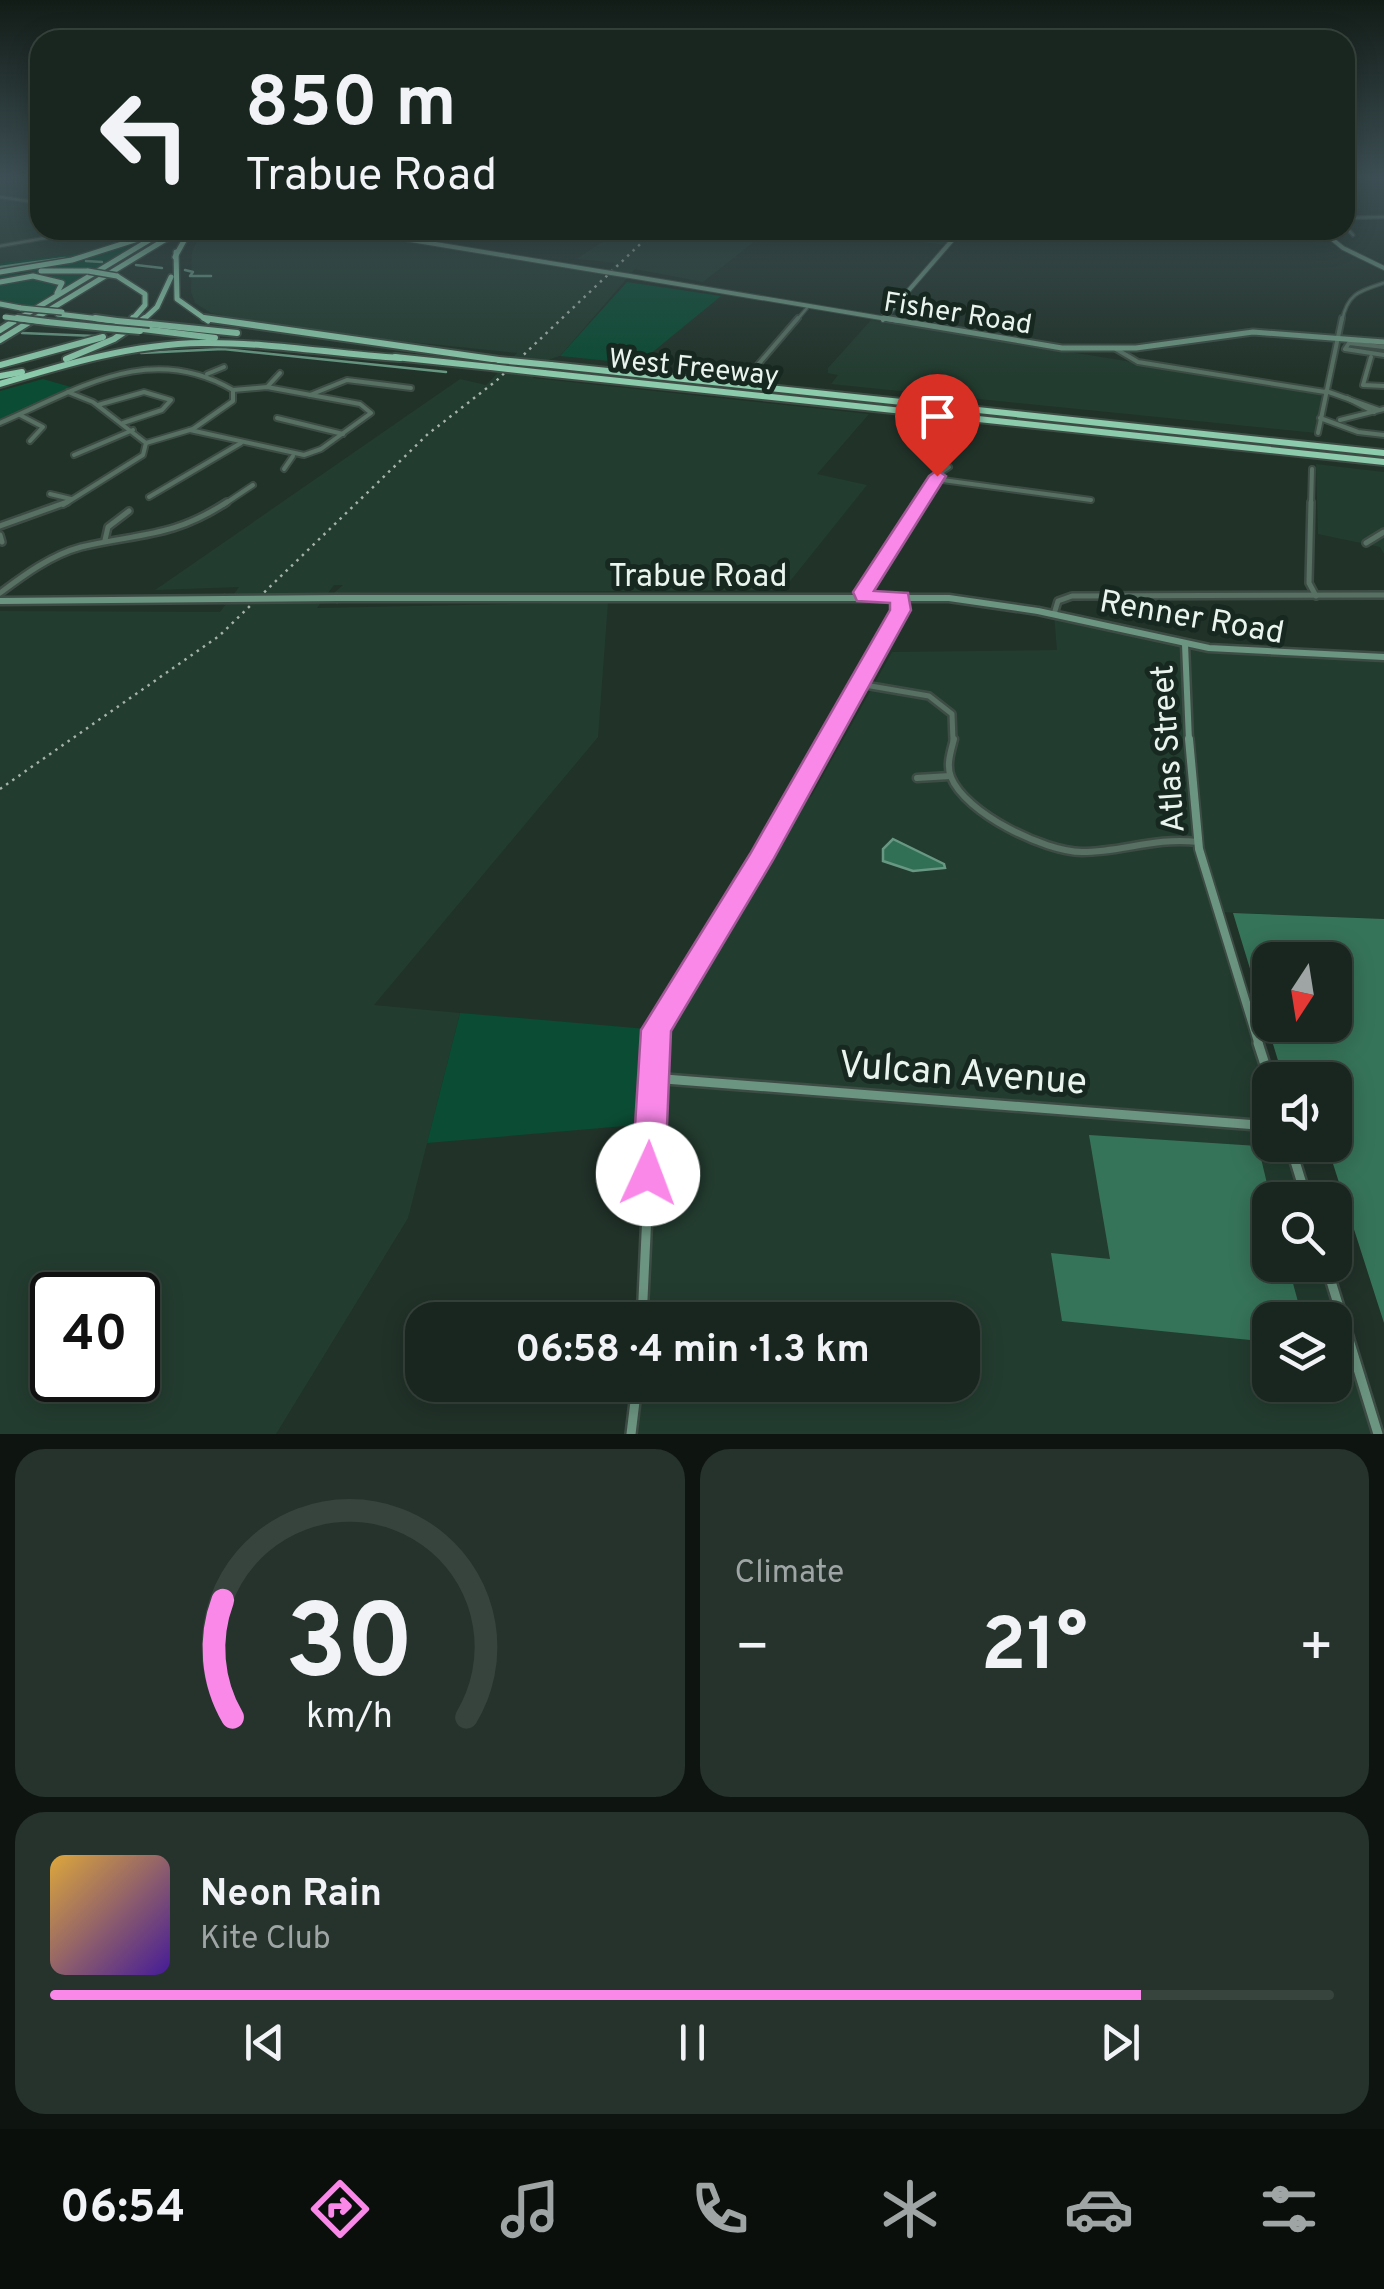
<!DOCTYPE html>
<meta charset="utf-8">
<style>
:root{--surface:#19261f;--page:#26322c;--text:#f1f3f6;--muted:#9fa5a4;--line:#37433d;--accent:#f988e9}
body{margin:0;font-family:Overpass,sans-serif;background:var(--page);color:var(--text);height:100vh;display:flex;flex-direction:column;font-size:38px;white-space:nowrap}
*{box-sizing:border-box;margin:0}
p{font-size:32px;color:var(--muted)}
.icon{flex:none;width:55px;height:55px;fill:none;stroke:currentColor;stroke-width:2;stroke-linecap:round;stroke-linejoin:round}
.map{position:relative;height:1434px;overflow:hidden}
.sheet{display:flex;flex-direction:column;gap:15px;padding:15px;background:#0e1511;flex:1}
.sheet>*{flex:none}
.top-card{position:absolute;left:30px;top:30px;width:1325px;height:210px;border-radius:30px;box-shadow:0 5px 25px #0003,0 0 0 2px var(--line);background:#19261f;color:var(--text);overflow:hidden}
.needle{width:65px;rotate:192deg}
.buttons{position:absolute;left:1252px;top:942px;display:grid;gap:20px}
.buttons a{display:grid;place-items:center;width:100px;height:100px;border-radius:20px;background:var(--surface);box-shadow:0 5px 25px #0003,0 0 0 2px var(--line);font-size:50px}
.speed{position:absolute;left:30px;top:1272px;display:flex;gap:20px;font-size:50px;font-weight:700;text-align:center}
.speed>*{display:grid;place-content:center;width:130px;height:130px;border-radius:50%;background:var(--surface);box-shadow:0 5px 25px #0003,0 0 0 2px var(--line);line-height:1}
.speed .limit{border:5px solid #111;border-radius:15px;background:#fff;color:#111}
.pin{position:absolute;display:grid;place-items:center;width:85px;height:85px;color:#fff;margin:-102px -42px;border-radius:50% 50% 50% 0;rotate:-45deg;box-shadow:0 0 10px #0007}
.pin .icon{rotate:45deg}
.me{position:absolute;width:110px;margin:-55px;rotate:2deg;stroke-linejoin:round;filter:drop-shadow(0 0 8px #0008)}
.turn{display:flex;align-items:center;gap:35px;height:210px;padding:0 50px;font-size:45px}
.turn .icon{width:130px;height:130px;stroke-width:2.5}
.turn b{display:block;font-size:70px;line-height:85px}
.big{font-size:75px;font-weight:700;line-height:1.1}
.sheet .tile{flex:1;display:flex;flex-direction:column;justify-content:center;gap:15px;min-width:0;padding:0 35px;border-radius:30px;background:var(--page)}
.sheet .dial{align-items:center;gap:0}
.dial svg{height:260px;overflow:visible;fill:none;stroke:var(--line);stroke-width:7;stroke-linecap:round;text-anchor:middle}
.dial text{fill:var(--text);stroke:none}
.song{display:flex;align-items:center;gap:30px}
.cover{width:120px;height:120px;border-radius:15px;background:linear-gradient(135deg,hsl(40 70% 55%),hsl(260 70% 35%))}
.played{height:10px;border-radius:5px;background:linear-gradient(90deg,var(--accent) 85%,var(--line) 85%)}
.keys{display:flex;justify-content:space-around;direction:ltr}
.heat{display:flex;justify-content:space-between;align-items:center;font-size:55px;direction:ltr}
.sheet .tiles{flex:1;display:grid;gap:15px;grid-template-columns:1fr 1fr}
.tile:last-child{grid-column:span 2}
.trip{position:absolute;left:405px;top:1302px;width:575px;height:100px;border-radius:30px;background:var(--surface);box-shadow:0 5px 25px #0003,0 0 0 2px var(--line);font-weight:700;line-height:100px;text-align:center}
.tabs{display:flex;height:160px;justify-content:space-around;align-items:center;background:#0a0f0c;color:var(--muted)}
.tabs .icon{width:70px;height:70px}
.tabs .current{color:var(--accent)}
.tabs b{font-size:45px;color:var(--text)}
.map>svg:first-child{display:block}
.built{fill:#233c30;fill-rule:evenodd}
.green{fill:#0b4c34}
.forest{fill:#367459;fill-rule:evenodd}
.water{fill:#317055;stroke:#689883;stroke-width:2.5}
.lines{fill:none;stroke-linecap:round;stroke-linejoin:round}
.stream{stroke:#689883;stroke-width:2.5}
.street-far3-casing{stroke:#3d4d45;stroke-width:5}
.street-far2-casing{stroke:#3d4d45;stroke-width:8}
.street-far1-casing{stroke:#3d4d45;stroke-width:10}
.street-casing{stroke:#3d4d45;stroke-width:11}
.secondary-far4-casing{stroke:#3d4d45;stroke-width:6}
.secondary-far3-casing{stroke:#3d4d45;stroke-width:9}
.secondary-far2-casing{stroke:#3d4d45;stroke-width:11}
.secondary-far1-casing{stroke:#3d4d45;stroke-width:12}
.secondary-casing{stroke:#3d4d45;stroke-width:14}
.highway-far1-casing{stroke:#3d4d45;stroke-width:8}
.highway-casing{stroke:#3d4d45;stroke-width:10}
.street-far3{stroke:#577063;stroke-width:2.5}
.street-far2{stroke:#577063;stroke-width:4}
.street-far1{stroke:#577063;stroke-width:5}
.street{stroke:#577063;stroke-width:6}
.secondary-far4{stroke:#6c9581;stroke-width:4}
.secondary-far3{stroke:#6c9581;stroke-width:5}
.secondary-far2{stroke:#6c9581;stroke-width:6}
.secondary-far1{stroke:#6c9581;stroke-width:8}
.secondary{stroke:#6c9581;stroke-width:9}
.highway-far1{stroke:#8ccbac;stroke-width:5}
.highway{stroke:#8ccbac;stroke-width:6}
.rail{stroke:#a5b3ac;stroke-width:2.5;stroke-dasharray:2.5 5;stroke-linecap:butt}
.secondary-bridge-far1-casing{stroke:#3d4d45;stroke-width:6;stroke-linecap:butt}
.secondary-bridge-casing{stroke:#3d4d45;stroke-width:11;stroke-linecap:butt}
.highway-bridge-far1-casing{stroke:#3d4d45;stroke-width:8;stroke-linecap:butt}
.highway-bridge-casing{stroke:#3d4d45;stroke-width:10;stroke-linecap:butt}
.secondary-bridge-far1{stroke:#6c9581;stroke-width:4}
.secondary-bridge{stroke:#6c9581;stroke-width:6}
.highway-bridge-far1{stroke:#8ccbac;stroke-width:5}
.highway-bridge{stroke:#8ccbac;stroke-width:6}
.route{fill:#f988e9;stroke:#a25897;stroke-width:2.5}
.labels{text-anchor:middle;stroke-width:10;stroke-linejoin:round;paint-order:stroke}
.far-street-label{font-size:28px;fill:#e9f4ee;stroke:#172820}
.street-label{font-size:32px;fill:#e9f4ee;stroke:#172820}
.near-street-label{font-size:38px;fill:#e9f4ee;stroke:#172820}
</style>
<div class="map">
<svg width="1384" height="1434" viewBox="0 0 1384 1434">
<rect width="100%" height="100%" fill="#213229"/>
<!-- built -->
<g class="built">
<polygon points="0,176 40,181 40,230 147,230 83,253 0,263"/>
<path d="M202,230H350L607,272L616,263L577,259L620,230H769L703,282L635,269L560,356L547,360L533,378L869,414L817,474L867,485L783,590L334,593L343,585H334L317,608L608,602L598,737L374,1005L460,1013L408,1218L276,1434H0V611L220,612L239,587L155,590L460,379L486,385L517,353L303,331L211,313L195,303L191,292L192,252ZM52,1295H138V1380H52Z"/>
<polygon points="831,230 956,230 944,245"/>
<polygon points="871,320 1313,391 1322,396 1316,433 831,384 838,375 828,373 828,368"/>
<polygon points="1316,464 1384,472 1384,554 1380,547 1318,534"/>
<path d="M1054,614L1220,650L1275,656L1384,657V919L1220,912L1270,1080V1145H1290L1307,1200H1270V1265H1326L1376,1429L1384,1434H631L637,1385H962V1320H642L656,1030L798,792L811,797L892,652L1057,650ZM1270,1320H1335V1385H1270Z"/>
</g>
<!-- green -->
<g class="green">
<polygon points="147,230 158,230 138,239 162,230 95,271 0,273 0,263 83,253"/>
<polygon points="62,271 90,273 65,289 63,280 39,275 59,281 60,287 32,308 0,303 0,275"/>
<polygon points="627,282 721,296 638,364 560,356"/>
<polygon points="43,379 71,387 0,420 0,391"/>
<polygon points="460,1013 647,1029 637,1125 427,1143"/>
</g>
<!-- forest -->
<g class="forest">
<path d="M1233,913L1384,919V1323L1327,1145H1335V1080H1284ZM1270,960H1335V1025H1270Z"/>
<polygon points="1089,1135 1258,1146 1271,1200 1270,1265 1288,1265 1303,1320 1270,1320 1270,1342 1062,1321 1051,1253 1110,1259"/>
</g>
<!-- water -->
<polygon class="water" points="893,839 944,864 945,868 913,871 883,861 883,849"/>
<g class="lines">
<!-- stream -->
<g class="stream">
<polyline points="86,261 102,262"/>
<polyline points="136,265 162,268"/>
<polyline points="0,267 65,258"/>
<polyline points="185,270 193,272 190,276 211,276"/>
<polyline points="22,333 95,336"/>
<polyline points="141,353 223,349 446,372"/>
</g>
<!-- street-far3 casing -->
<g class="street-far3-casing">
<g id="street-far3">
<polyline points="0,197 40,203"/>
<polyline points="1345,218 1384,217"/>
<polyline points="1345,226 1353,235"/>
<polyline points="0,246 91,230"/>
<polyline points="796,321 807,308"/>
<path d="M1342,321C1347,294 1359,291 1384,283"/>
</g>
</g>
<!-- street-far2 casing -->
<g class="street-far2-casing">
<g id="street-far2">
<polyline points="1384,347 1349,343 1345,349 1384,355"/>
<polyline points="1116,349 1138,362 1325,392"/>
<polyline points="1371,357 1363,385 1384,386"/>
<polyline points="737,372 762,375"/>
<polyline points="207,374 224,367"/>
<polyline points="750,374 798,318"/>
<polyline points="268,386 280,373"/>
<polyline points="1326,391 1379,410"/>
<polyline points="310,395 347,380 411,388"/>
<polyline points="1347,398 1374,412"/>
<polyline points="98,405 144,392 171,400 162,410 123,423"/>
<polyline points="20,415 43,427 30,441"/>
<polyline points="277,418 343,434"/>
<polyline points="1320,418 1358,432 1384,435"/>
<polyline points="1340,420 1384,409"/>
<path d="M0,423C79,389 150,341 233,390"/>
<polyline points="190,430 304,455 321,449 371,413 360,404 267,387 233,390"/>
<polyline points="1318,433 1342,318"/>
<polyline points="146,443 193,429 233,401 233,390"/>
<polyline points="74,455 133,430"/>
<polyline points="284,469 293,456"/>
<polyline points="935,479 1091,500"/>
<polyline points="50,494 71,499"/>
<polyline points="149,497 241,443"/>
<polyline points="63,505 143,455 146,443 93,402 68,392"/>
<polyline points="223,505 253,485"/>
<polyline points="918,505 937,475 949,467"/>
<polyline points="1311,505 1312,469"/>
</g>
</g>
<!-- street-far1 casing -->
<g class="street-far1-casing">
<g id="street-far1">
<polyline points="1311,502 1309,583 1316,596"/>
<polyline points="0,526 67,502"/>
<polyline points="0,535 2,542"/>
<polyline points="105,540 108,527 129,511"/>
<polyline points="1366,543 1384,532"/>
<path d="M0,593C24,575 51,555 81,547C140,533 172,538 227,502"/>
<polyline points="864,597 872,575 919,502"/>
<polyline points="1054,614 1058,601 1072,596 1384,595"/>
<polyline points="859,684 929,696 952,714 953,741"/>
</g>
</g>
<!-- street casing -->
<g class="street-casing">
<g id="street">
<path d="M954,739C951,751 946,765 951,777C965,813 1045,852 1082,852C1124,852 1153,837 1198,842"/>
<polyline points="917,778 950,776"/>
</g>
</g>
<!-- secondary-far4 casing -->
<g class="secondary-far4-casing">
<g id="secondary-far4">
<polyline points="32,176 40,178"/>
<polyline points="350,230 605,272"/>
<polyline points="1321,230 1343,248 1384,268"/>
<polyline points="630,276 899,321"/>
<polyline points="883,320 961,230"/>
</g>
</g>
<!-- secondary-far3 casing -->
<g class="secondary-far3-casing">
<polyline id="secondary-far3" points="884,318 1062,348 1136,348 1253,332 1384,342"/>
</g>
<!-- secondary-far2 casing -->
<g class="secondary-far2-casing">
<g id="secondary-far2">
<polyline points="338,598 949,598 1038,611 1209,648 1384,657"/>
<polyline points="0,601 224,599"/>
<polyline points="1185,644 1189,741"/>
<polyline points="826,741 900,610 901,597"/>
</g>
</g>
<!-- secondary-far1 casing -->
<g class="secondary-far1-casing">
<g id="secondary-far1">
<polyline points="1189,739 1199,849 1259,1045"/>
<polyline points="655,1045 656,1030 828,739"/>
</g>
</g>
<!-- secondary casing -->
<g class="secondary-casing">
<g id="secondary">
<polyline points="1258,1043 1270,1080"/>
<polyline points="652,1078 1270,1126"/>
<polyline points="1290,1145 1307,1200"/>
<polyline points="1326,1265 1378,1434"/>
<polyline points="642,1320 655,1043"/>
<polyline points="631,1434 637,1385"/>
</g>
</g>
<!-- highway-far1 casing -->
<g class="highway-far1-casing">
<g id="highway-far1">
<polyline points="176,252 177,299 208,321"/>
<polyline points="175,257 190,230"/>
<polyline points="41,271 88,271"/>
<polyline points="0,272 72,260 144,237"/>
<polyline points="117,276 145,294 145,305 131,321"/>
<polyline points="0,282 33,276 62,283 57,293"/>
<polyline points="0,304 21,308"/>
<polyline points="58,314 116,321"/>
<polyline points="15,321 166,230"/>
<polyline points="31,321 181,230"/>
<polyline points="142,321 157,307 171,277"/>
</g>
</g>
<!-- highway casing -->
<g class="highway-casing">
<g id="highway">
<polyline points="95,318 117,321"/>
<polyline points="204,318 499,360"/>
<polyline points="47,322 106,328"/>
<polyline points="130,322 133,318"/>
<polyline points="150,324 237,333"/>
<polyline points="143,329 215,338"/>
<polyline points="0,330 19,318"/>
<polyline points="0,340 36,318"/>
<polyline points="395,357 491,367"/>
<polyline points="66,359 114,339 145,318"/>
<polyline points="0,365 103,337"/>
<polyline points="551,365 1384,453"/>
<polyline points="544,373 1384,462"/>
<polyline points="0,376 22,372"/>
<path d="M0,384C66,364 132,344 202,343C268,342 334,354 400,358"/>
</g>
</g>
<!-- street-far3 -->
<use href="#street-far3" class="street-far3"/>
<!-- street-far2 -->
<use href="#street-far2" class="street-far2"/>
<!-- street-far1 -->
<use href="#street-far1" class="street-far1"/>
<!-- street -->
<use href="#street" class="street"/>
<!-- secondary-far4 -->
<use href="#secondary-far4" class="secondary-far4"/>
<!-- secondary-far3 -->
<use href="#secondary-far3" class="secondary-far3"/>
<!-- secondary-far2 -->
<use href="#secondary-far2" class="secondary-far2"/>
<!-- secondary-far1 -->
<use href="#secondary-far1" class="secondary-far1"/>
<!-- secondary -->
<use href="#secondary" class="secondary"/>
<!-- highway-far1 -->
<use href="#highway-far1" class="highway-far1"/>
<!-- highway -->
<use href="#highway" class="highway"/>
<!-- rail -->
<polyline class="rail" points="0,789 219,636 428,434 496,381 655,230"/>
<!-- secondary-bridge-far1 casing -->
<g class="secondary-bridge-far1-casing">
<polyline id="secondary-bridge-far1" points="605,272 630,276"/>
</g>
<!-- secondary-bridge casing -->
<g class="secondary-bridge-casing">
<polyline id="secondary-bridge" points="224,599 338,598"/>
</g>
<!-- highway-bridge-far1 casing -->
<g class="highway-bridge-far1-casing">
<g id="highway-bridge-far1">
<polyline points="88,271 117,276"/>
<polyline points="21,308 62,312"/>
<polyline points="5,317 38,321"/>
</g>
</g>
<!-- highway-bridge casing -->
<g class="highway-bridge-casing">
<g id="highway-bridge">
<polyline points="17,318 47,322"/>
<polyline points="117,321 150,324"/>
<polyline points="106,328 140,331"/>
<polyline points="499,360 551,365"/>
<polyline points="491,367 544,373"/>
</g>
</g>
<!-- secondary-bridge-far1 -->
<use href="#secondary-bridge-far1" class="secondary-bridge-far1"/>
<!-- secondary-bridge -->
<use href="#secondary-bridge" class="secondary-bridge"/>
<!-- highway-bridge-far1 -->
<use href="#highway-bridge-far1" class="highway-bridge-far1"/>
<!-- highway-bridge -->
<use href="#highway-bridge" class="highway-bridge"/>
</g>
<!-- sky -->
<linearGradient id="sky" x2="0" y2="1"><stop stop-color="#121c17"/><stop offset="0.47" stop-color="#3d4f54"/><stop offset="1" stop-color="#3d4f54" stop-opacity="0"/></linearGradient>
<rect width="1384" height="377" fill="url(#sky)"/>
<!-- route -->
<polygon class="route" points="937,470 946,476 874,591 908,593 911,610 773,860 671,1031 665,1174 660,1184 648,1189 637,1184 632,1174 641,1030 750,854 890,610 890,603 857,601 853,592 929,476"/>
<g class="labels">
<!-- far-street labels -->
<g class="far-street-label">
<text transform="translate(958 312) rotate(9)" y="10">Fisher Road</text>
<text transform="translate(694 366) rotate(6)" y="10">West Freeway</text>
</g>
<!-- street labels -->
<g class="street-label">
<text x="698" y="586">Trabue Road</text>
<text transform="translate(1192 616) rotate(10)" y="11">Renner Road</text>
<text transform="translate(1167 749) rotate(-94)" y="11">Atlas Street</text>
</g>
<!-- near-street labels -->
<g class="near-street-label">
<text transform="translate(963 1072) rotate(4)" y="13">Vulcan Avenue</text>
</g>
</g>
</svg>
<div class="buttons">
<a><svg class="needle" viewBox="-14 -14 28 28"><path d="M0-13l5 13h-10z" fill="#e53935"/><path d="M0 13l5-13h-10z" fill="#9fa5a4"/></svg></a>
<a><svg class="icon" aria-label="sound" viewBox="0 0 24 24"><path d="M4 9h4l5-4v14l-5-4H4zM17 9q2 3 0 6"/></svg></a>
<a><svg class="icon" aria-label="search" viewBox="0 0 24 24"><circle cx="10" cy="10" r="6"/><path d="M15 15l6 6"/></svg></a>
<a><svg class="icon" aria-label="layers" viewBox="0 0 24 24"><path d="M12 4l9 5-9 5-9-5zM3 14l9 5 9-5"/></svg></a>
</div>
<div class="speed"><div class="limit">40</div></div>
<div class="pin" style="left:937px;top:476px;background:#d93025"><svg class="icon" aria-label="arrive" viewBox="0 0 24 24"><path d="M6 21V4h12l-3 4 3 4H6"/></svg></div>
<svg class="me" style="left:648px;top:1174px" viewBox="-20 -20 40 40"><circle r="19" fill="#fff"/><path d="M0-13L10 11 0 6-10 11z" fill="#f988e9"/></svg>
<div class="trip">06:58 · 4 min · 1.3 km</div>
<div class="top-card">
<div class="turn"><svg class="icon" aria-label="left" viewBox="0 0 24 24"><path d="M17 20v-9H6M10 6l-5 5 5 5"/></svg><div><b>850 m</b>Trabue Road</div></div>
</div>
</div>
<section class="sheet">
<div class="tiles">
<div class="tile dial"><svg viewBox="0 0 100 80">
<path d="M14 69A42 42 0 1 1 86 69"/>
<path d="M14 69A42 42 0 0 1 11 33" stroke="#f988e9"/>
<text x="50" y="56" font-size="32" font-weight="700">30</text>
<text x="50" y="72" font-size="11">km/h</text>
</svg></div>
<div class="tile"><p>Climate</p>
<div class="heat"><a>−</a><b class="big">21°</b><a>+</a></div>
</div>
<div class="tile">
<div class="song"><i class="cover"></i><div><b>Neon Rain</b><p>Kite Club</p></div></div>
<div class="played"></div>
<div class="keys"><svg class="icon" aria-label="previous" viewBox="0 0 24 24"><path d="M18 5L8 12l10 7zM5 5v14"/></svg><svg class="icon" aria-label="pause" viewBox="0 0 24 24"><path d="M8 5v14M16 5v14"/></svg><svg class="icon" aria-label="next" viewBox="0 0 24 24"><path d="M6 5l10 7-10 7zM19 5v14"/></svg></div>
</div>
</div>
</section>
<nav class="tabs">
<b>06:54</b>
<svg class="icon current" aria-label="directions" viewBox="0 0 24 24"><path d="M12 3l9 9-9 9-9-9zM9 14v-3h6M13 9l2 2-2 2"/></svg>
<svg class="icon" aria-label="music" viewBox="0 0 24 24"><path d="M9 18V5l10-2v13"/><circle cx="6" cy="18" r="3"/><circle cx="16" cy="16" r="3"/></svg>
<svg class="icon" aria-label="phone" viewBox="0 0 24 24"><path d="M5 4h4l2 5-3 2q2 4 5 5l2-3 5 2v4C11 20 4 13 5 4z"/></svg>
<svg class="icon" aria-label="climate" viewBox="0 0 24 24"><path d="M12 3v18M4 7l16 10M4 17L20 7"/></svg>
<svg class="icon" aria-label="car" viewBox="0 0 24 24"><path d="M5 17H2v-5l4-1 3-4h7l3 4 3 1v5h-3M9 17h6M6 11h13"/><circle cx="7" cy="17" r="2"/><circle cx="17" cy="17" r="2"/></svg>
<svg class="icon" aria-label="filters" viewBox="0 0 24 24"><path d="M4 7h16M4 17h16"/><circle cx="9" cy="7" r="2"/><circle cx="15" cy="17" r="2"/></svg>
</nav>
